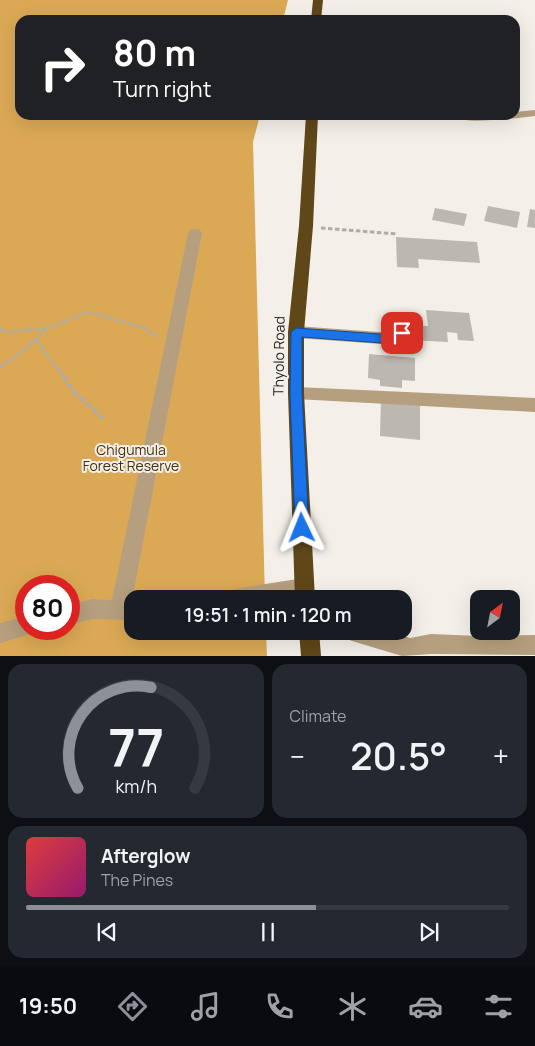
<!DOCTYPE html>
<meta charset="utf-8">
<style>
:root{--surface:#171b24;--page:#242831;--text:#f1f3f6;--muted:#9ea1a6;--line:#363941;--accent:#8c9099}
body{margin:0;font-family:Manrope,sans-serif;background:var(--page);color:var(--text);height:100vh;display:flex;flex-direction:column;font-size:19px;white-space:nowrap}
*{box-sizing:border-box;margin:0}
p{font-size:16px;color:var(--muted)}
.icon{flex:none;width:28px;height:28px;fill:none;stroke:currentColor;stroke-width:2;stroke-linecap:round;stroke-linejoin:round}
.map{position:relative;height:656px;overflow:hidden}
.sheet{display:flex;flex-direction:column;gap:8px;padding:8px;background:#0d0f14;flex:1}
.sheet>*{flex:none}
.hud{position:absolute;left:15px;top:15px;width:505px;height:105px;border-radius:15px;box-shadow:0 5px 20px #0002;background:#202124;color:#fff;overflow:hidden}
.needle{width:32px;rotate:32deg}
.fabs{position:absolute;left:470px;top:590px;display:grid;gap:10px}
.fabs a{display:grid;place-items:center;width:50px;height:50px;border-radius:10px;background:var(--surface);box-shadow:0 5px 20px #0002;font-size:25px}
.speed{position:absolute;left:15px;top:575px;display:flex;gap:10px;font-size:25px;font-weight:700;text-align:center}
.speed>*{display:grid;place-content:center;width:65px;height:65px;border-radius:50%;background:var(--surface);box-shadow:0 5px 20px #0002;line-height:1}
.speed .limit{border:8px solid #d22;background:#fff;color:#111}
.pin{position:absolute;display:grid;place-items:center;width:42px;height:42px;color:#fff;margin:-21px;border-radius:10px;box-shadow:0 2px 8px #0006}
.me{position:absolute;width:55px;margin:-28px;rotate:358deg;stroke-linejoin:round;filter:drop-shadow(0 0 4px #0008)}
.turn{display:flex;align-items:center;gap:18px;height:105px;padding:0 15px;font-size:22px}
.turn .icon{width:65px;height:65px;stroke-width:2.5}
.turn b{display:block;font-size:35px;line-height:42px}
.big{font-size:38px;font-weight:600;line-height:1.1}
.sheet .widget{flex:1;display:flex;flex-direction:column;justify-content:center;gap:8px;min-width:0;padding:0 18px;border-radius:15px;background:var(--page)}
.sheet .dial{align-items:center;gap:0}
.dial svg{height:130px;overflow:visible;fill:none;stroke:var(--line);stroke-width:7;stroke-linecap:round;text-anchor:middle}
.dial text{fill:var(--text);stroke:none}
.song{display:flex;align-items:center;gap:15px}
.cover{width:60px;height:60px;border-radius:8px;background:linear-gradient(135deg,hsl(0 70% 55%),hsl(320 70% 35%))}
.played{height:5px;border-radius:2px;background:linear-gradient(90deg,var(--accent) 60%,var(--line) 60%)}
.keys{display:flex;justify-content:space-around;direction:ltr}
.heat{display:flex;justify-content:space-between;align-items:center;font-size:28px;direction:ltr}
.sheet .tiles{flex:1;display:grid;gap:8px;grid-template-columns:1fr 1fr}
.widget:last-child{grid-column:span 2}
.trip{position:absolute;left:124px;top:590px;width:288px;height:50px;border-radius:15px;background:var(--surface);box-shadow:0 5px 20px #0002;font-weight:600;line-height:50px;text-align:center}
.dock{display:flex;height:80px;justify-content:space-around;align-items:center;background:#090b0e;color:var(--muted)}
.dock .icon{width:35px;height:35px}
.dock .current{color:var(--accent)}
.dock b{font-size:22px;color:var(--text)}
.map>svg:first-child{display:block}
.forest{fill:#dba956;fill-rule:evenodd}
.building{fill:#bbb7b1}
.lines{fill:none;stroke-linecap:round;stroke-linejoin:round}
.path-far1{stroke:#afaca6;stroke-width:3;stroke-dasharray:4.5 2.5;stroke-linecap:butt}
.path{stroke:#afaca6;stroke-width:4;stroke-dasharray:6 3;stroke-linecap:butt}
.minor{fill:#b59f7e;fill-rule:evenodd}
.highway{fill:#60471a;fill-rule:evenodd}
.route{fill:#1a73e8;stroke:#114b97}
.labels{text-anchor:middle;stroke-width:4;stroke-linejoin:round;paint-order:stroke}
.street-label{font-size:14px;fill:#22211e;stroke:#f4f0e9}
.park-label{font-size:14px;fill:#442f0a;stroke:#f4f0e9}
</style>
<div class="map">
<svg width="535" height="656" viewBox="0 0 535 656">
<rect width="100%" height="100%" fill="#f4f0e9"/>
<!-- forest -->
<path class="forest" d="M0,0H288L283,20H20V115H260L253,142L265,599H132V631H266L267,656H0ZM26,586H69V629H26Z"/>
<!-- building -->
<g class="building">
<polygon points="488,206 520,212 517,228 484,221"/>
<polygon points="435,208 467,214 464,226 432,220"/>
<polygon points="530,209 535,210 535,228 527,227"/>
<polygon points="396,237 477,242 480,263 418,259 419,268 397,267"/>
<polygon points="426,310 469,313 474,341 458,340 457,333 447,332 448,342 410,340 409,325 428,326"/>
<polygon points="369,354 415,358 415,381 402,380 402,388 380,386 380,380 368,378"/>
<polygon points="381,399 420,403 420,440 380,436"/>
</g>
<g class="lines">
<!-- path-far1 -->
<g class="path-far1">
<polyline points="321,228 397,234"/>
<polyline points="0,329 7,332 48,328"/>
<polyline points="36,340 64,377"/>
<polyline points="0,367 17,356 48,328 88,312 142,327 157,336"/>
</g>
<!-- path -->
<polyline class="path" points="63,376 76,394 103,418"/>
<!-- minor -->
<g class="minor">
<path d="M535,110V116C518,118 456,126 444,115H515V112Z"/>
<polygon points="195,229 200,230 202,233 132,600 132,620 92,619 69,625 69,605 92,599 112,600 188,233 190,230"/>
<path d="M402,314L407,315C412,323 410,332 406,340L395,345L296,338L291,336L288,332L291,328L296,326L393,333L397,315Z"/>
<polygon points="296,387 535,398 535,412 296,399 290,398 288,393 290,388"/>
<path d="M304,578L311,580L314,587L311,594C285,604 252,599 224,599L227,592L234,589Z"/>
<polygon points="26,616 26,629 35,629 33,633 0,643 0,623"/>
<polygon points="342,631 388,631 410,638 431,634 478,636 535,635 535,655 431,654 402,656 352,641 345,638"/>
</g>
<!-- highway -->
<g class="highway">
<polygon points="313,0 323,0 321,20 311,20"/>
<polygon points="306,115 318,115 313,226 304,332 304,393 315,599 295,599 288,393 288,332 299,226"/>
<polygon points="299,631 319,631 321,656 301,656"/>
</g>
</g>
<!-- route -->
<polygon class="route" points="296,328 394,335 402,329 408,333 404,340 395,344 302,337 302,393 309,528 307,533 302,535 297,533 295,528 290,393 291,332"/>
<g class="labels">
<!-- street labels -->
<g class="street-label">
<text transform="translate(279 356) rotate(-89)" y="5">Thyolo Road</text>
</g>
<!-- park labels -->
<g class="park-label">
<text x="131" y="455">Chigumula<tspan x="131" dy="16">Forest Reserve</tspan></text>
</g>
</g>
</svg>
<div class="fabs">
<a><svg class="needle" viewBox="-14 -14 28 28"><path d="M0-13l5 13h-10z" fill="#e53935"/><path d="M0 13l5-13h-10z" fill="#9ea1a6"/></svg></a>
</div>
<div class="speed"><div class="limit">80</div></div>
<div class="pin" style="left:402px;top:333px;background:#d93025"><svg class="icon" aria-label="arrive" viewBox="0 0 24 24"><path d="M6 21V4h12l-3 4 3 4H6"/></svg></div>
<svg class="me" style="left:302px;top:528px" viewBox="-20 -20 40 40"><path d="M0-17L14 15 0 8-14 15z" fill="#1a73e8" stroke="#fff" stroke-width="4"/></svg>
<div class="trip">19:51 · 1 min · 120 m</div>
<div class="hud">
<div class="turn"><svg class="icon" aria-label="right" viewBox="0 0 24 24"><path d="M7 20v-9h11M14 6l5 5-5 5"/></svg><div><b>80 m</b>Turn right</div></div>
</div>
</div>
<section class="sheet">
<div class="tiles">
<div class="widget dial"><svg viewBox="0 0 100 80">
<path d="M14 69A42 42 0 1 1 86 69"/>
<path d="M14 69A42 42 0 0 1 59 7" stroke="#8c9099"/>
<text x="50" y="56" font-size="32" font-weight="700">77</text>
<text x="50" y="72" font-size="11">km/h</text>
</svg></div>
<div class="widget"><p>Climate</p>
<div class="heat"><a>−</a><b class="big">20.5°</b><a>+</a></div>
</div>
<div class="widget">
<div class="song"><i class="cover"></i><div><b>Afterglow</b><p>The Pines</p></div></div>
<div class="played"></div>
<div class="keys"><svg class="icon" aria-label="previous" viewBox="0 0 24 24"><path d="M18 5L8 12l10 7zM5 5v14"/></svg><svg class="icon" aria-label="pause" viewBox="0 0 24 24"><path d="M8 5v14M16 5v14"/></svg><svg class="icon" aria-label="next" viewBox="0 0 24 24"><path d="M6 5l10 7-10 7zM19 5v14"/></svg></div>
</div>
</div>
</section>
<nav class="dock">
<b>19:50</b>
<svg class="icon current" aria-label="directions" viewBox="0 0 24 24"><path d="M12 3l9 9-9 9-9-9zM9 14v-3h6M13 9l2 2-2 2"/></svg>
<svg class="icon" aria-label="music" viewBox="0 0 24 24"><path d="M9 18V5l10-2v13"/><circle cx="6" cy="18" r="3"/><circle cx="16" cy="16" r="3"/></svg>
<svg class="icon" aria-label="phone" viewBox="0 0 24 24"><path d="M5 4h4l2 5-3 2q2 4 5 5l2-3 5 2v4C11 20 4 13 5 4z"/></svg>
<svg class="icon" aria-label="climate" viewBox="0 0 24 24"><path d="M12 3v18M4 7l16 10M4 17L20 7"/></svg>
<svg class="icon" aria-label="car" viewBox="0 0 24 24"><path d="M5 17H2v-5l4-1 3-4h7l3 4 3 1v5h-3M9 17h6M6 11h13"/><circle cx="7" cy="17" r="2"/><circle cx="17" cy="17" r="2"/></svg>
<svg class="icon" aria-label="filters" viewBox="0 0 24 24"><path d="M4 7h16M4 17h16"/><circle cx="9" cy="7" r="2"/><circle cx="15" cy="17" r="2"/></svg>
</nav>
